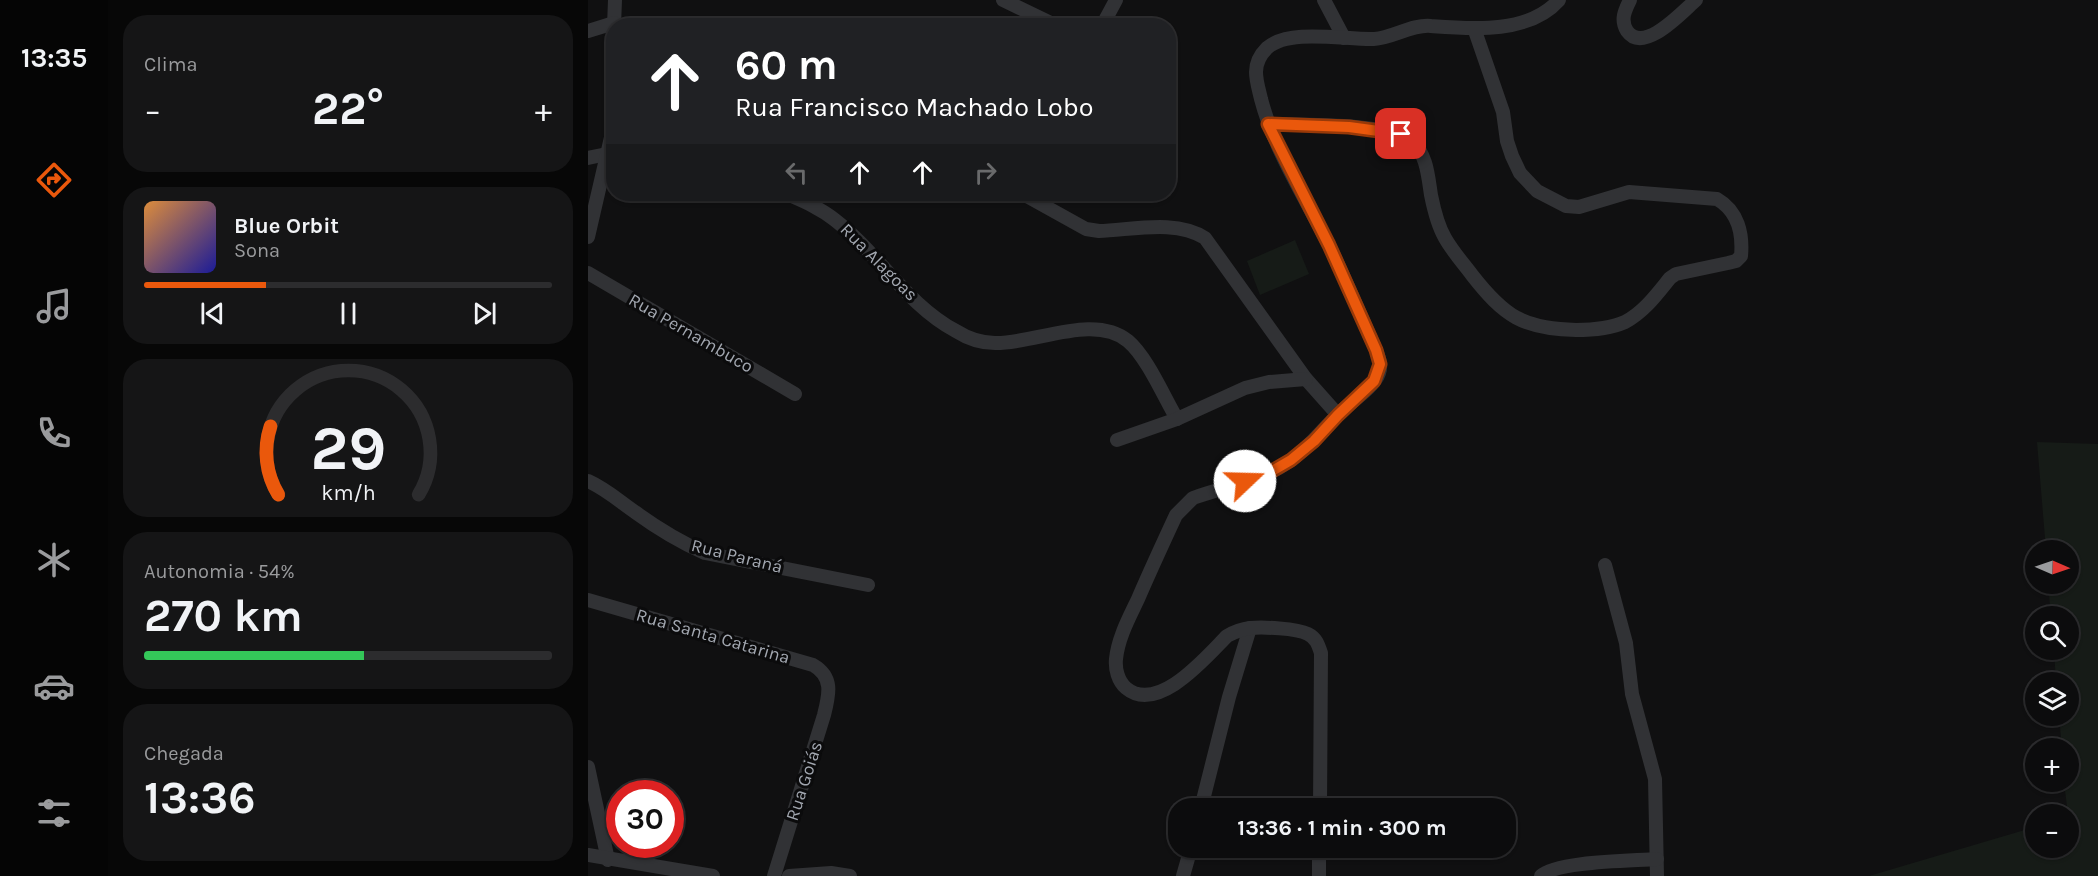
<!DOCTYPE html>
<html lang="pt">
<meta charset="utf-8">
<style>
:root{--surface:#0c0c0d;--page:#151516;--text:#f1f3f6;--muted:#9a9b9d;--line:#2c2c2e;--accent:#ea580c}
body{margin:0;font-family:Karla,sans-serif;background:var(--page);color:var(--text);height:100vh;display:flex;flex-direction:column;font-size:22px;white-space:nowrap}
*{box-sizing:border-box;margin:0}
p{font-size:20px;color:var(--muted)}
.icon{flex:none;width:33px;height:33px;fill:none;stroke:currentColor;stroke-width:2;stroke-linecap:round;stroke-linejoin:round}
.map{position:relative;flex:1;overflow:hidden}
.panel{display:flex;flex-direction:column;gap:15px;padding:15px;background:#070707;width:480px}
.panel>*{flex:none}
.hud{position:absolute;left:18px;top:18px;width:570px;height:183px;border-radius:24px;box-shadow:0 2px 4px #0004,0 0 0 2px var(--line);background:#202124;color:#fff;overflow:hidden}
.needle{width:39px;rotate:92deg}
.tools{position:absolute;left:1437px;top:540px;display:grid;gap:12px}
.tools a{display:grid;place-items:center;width:54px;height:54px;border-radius:50%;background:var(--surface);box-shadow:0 2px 4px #0004,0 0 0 2px var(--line);font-size:30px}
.speed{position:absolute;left:18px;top:780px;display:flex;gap:12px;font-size:30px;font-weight:700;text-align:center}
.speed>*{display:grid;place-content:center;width:78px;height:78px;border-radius:50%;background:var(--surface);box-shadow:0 2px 4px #0004,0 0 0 2px var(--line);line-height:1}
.speed .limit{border:9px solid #d22;background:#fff;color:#111}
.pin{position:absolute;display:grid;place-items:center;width:51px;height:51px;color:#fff;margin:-26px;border-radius:12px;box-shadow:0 3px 9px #0006}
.me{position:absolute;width:66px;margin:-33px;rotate:69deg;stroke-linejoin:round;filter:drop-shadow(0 0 4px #0008)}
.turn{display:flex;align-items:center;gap:21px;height:126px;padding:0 30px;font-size:27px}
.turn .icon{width:78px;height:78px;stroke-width:2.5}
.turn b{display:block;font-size:42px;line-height:51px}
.lanes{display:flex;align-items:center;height:57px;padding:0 30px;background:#0003;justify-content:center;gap:30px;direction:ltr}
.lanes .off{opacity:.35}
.big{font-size:45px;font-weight:700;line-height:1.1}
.panel .card{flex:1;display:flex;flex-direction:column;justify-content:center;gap:9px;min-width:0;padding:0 21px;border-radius:24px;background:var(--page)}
.panel .dial{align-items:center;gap:0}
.dial svg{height:156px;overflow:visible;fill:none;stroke:var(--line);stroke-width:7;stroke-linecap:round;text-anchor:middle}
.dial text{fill:var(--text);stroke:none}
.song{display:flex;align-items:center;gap:18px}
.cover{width:72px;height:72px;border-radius:9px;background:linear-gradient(135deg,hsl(30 70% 55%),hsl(240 70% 35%))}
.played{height:6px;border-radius:3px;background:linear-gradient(90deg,var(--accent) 30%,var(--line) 30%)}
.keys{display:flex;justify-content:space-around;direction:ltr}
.heat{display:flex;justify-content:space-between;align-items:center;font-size:33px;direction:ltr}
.charge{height:9px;border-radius:4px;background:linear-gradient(90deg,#34c759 54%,var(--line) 0)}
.trip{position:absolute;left:580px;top:798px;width:348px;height:60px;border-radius:24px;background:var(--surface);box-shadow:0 2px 4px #0004,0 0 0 2px var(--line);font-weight:700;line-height:60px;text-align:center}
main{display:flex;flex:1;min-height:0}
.dock{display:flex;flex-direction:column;width:108px;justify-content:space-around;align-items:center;background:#050505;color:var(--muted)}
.dock .icon{width:42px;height:42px}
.dock .current{color:var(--accent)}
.dock b{font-size:27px;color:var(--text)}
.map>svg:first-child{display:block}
.green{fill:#161b17}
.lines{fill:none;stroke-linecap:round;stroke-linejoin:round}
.minor{stroke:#313235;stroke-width:14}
.route-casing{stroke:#983908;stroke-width:15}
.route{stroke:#ea580c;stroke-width:10}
.labels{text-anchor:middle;stroke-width:6;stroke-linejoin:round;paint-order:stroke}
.street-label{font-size:18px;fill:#a2a7b0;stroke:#0b0b0c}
</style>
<main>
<nav class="dock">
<b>13:35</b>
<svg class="icon current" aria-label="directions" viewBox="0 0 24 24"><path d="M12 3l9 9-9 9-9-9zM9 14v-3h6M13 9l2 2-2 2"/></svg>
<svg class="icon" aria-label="music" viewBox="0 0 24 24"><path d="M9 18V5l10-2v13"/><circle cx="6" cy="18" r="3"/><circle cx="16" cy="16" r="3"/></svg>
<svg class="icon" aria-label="phone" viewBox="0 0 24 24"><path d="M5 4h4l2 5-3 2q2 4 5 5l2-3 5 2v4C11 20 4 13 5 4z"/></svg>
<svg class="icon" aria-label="climate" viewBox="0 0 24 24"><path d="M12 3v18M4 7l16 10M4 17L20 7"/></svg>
<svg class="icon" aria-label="car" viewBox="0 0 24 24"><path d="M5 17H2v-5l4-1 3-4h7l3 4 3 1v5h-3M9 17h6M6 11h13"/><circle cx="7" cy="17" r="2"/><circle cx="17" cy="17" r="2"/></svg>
<svg class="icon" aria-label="filters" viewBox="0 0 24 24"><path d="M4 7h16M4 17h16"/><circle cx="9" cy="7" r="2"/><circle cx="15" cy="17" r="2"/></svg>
</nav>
<section class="panel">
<div class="card"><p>Clima</p>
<div class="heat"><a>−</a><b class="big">22°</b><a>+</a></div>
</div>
<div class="card">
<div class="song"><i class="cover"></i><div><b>Blue Orbit</b><p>Sona</p></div></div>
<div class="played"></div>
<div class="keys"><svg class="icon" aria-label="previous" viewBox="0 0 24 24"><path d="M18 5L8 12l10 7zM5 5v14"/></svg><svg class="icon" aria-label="pause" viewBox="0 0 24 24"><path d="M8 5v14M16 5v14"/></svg><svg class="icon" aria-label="next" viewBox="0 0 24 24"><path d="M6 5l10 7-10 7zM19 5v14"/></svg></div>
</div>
<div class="card dial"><svg viewBox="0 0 100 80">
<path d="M14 69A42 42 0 1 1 86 69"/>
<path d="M14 69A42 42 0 0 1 10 34" stroke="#ea580c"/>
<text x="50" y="56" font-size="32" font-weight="700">29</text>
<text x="50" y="72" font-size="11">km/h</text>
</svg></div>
<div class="card"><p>Autonomia · 54%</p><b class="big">270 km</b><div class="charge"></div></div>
<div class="card"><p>Chegada</p><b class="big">13:36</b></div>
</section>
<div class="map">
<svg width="1510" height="876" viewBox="0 0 1510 876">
<rect width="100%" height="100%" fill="#101011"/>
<!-- green -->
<g class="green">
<polygon points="707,240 721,274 672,295 659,261"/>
<polygon points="1449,442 1510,444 1510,876 1281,876 1447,827 1448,848 1480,848 1480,814 1476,782 1480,782 1480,748 1474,748 1471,716 1480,716 1480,682 1468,682 1466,650 1480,650 1480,616 1463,616 1460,584 1480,584 1480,550 1458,550"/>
</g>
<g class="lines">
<!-- minor -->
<g class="minor">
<polyline points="415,0 469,26"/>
<polyline points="736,0 756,38"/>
<path d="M1042,0C1037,10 1032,20 1039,31C1056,55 1095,11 1108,0"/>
<polyline points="26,26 27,0"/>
<polyline points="514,26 528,0"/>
<polyline points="0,31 26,23"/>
<path d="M680,124C709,125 805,123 824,141C839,155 840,176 843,195C846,210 850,226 857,238C865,252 875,263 884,275C916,316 935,329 988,330C1004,330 1021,329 1037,322C1056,312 1069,294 1082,278L1088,274L1140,263L1148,261L1153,256C1155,234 1150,211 1129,199L1041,192L991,207L978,206L949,191L932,173L924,156L919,141L915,112L886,28"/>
<polyline points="0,158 19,154"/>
<path d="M199,194C215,201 232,208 247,220C290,253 319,305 368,331C379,338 393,343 407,343C447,344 506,313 540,341C559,357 576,397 589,419"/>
<path d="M435,194L498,229L511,231C544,230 588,219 617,238L718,379L750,415"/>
<polyline points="0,237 24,133 26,56"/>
<polyline points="0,273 207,394"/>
<polyline points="529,440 589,419 657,388 681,382 718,379"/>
<path d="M0,481C18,489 31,501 47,512C69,528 92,542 117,553L280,585"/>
<polyline points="1017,565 1038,643 1044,694 1067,779 1069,876"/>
<path d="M0,600L225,665C246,677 241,695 236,715L186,876"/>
<polyline points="0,767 20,860"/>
<polyline points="613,808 641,697 662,628"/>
<path d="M732,808L733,653C730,644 728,638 720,634C708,628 675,627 662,628C654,629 646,632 639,636C619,656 570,715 538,688C530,681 527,669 528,659C530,638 541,618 550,599C562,571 575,543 588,515L605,498C631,489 658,483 683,472C711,459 729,436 749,415C761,403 786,388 791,373C794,365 791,358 788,350C772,314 757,278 740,243C716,196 686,149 673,99C671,90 668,81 668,72C668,63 673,54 679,48C701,28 757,40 786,39C805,38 824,24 843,26C884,29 941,34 971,0"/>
<polyline points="0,855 125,876"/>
<polyline points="201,876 243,873 262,876"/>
<polyline points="595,876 603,848"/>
<polyline points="731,876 731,848"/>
<path d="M953,876C968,861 1045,861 1069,859"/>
</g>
</g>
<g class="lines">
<!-- route casing -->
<g class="route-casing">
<polyline id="route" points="657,481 684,471 703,460 726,441 750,415 786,381 792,364 788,350 741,245 680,124 761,127 813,134"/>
</g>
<!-- route -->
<use href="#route" class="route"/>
</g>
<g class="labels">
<!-- street labels -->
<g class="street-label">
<text transform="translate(291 262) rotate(45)" y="6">Rua Alagoas</text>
<text transform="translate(103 333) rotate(30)" y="6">Rua Pernambuco</text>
<text transform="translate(149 556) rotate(14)" y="6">Rua Paraná</text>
<text transform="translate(125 636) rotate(16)" y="6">Rua Santa Catarina</text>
<text transform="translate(216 781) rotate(-72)" y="6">Rua Goiás</text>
</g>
</g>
</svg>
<div class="tools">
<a><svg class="needle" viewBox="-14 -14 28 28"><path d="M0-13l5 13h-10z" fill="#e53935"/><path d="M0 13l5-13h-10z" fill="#9a9b9d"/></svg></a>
<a><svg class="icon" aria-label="search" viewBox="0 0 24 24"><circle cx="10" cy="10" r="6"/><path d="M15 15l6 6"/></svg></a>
<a><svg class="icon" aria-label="layers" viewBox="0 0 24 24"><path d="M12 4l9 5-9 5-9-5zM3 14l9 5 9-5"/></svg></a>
<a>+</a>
<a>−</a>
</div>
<div class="speed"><div class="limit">30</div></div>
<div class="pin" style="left:813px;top:134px;background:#d93025"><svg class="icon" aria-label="arrive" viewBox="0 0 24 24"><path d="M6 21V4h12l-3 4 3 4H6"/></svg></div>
<svg class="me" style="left:657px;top:481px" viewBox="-20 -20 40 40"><circle r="19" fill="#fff"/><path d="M0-13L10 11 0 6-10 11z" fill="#ea580c"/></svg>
<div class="trip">13:36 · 1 min · 300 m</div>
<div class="hud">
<div class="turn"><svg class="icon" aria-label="ahead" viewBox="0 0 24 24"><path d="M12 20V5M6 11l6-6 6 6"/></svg><div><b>60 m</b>Rua Francisco Machado Lobo</div></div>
<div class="lanes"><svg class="icon off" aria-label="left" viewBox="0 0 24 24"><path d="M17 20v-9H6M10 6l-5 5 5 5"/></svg><svg class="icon" aria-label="ahead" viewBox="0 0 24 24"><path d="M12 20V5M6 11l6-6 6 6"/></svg><svg class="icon" aria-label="ahead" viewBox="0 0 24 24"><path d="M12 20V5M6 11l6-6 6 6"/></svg><svg class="icon off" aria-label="right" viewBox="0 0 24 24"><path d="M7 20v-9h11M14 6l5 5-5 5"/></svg></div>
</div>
</div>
</main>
